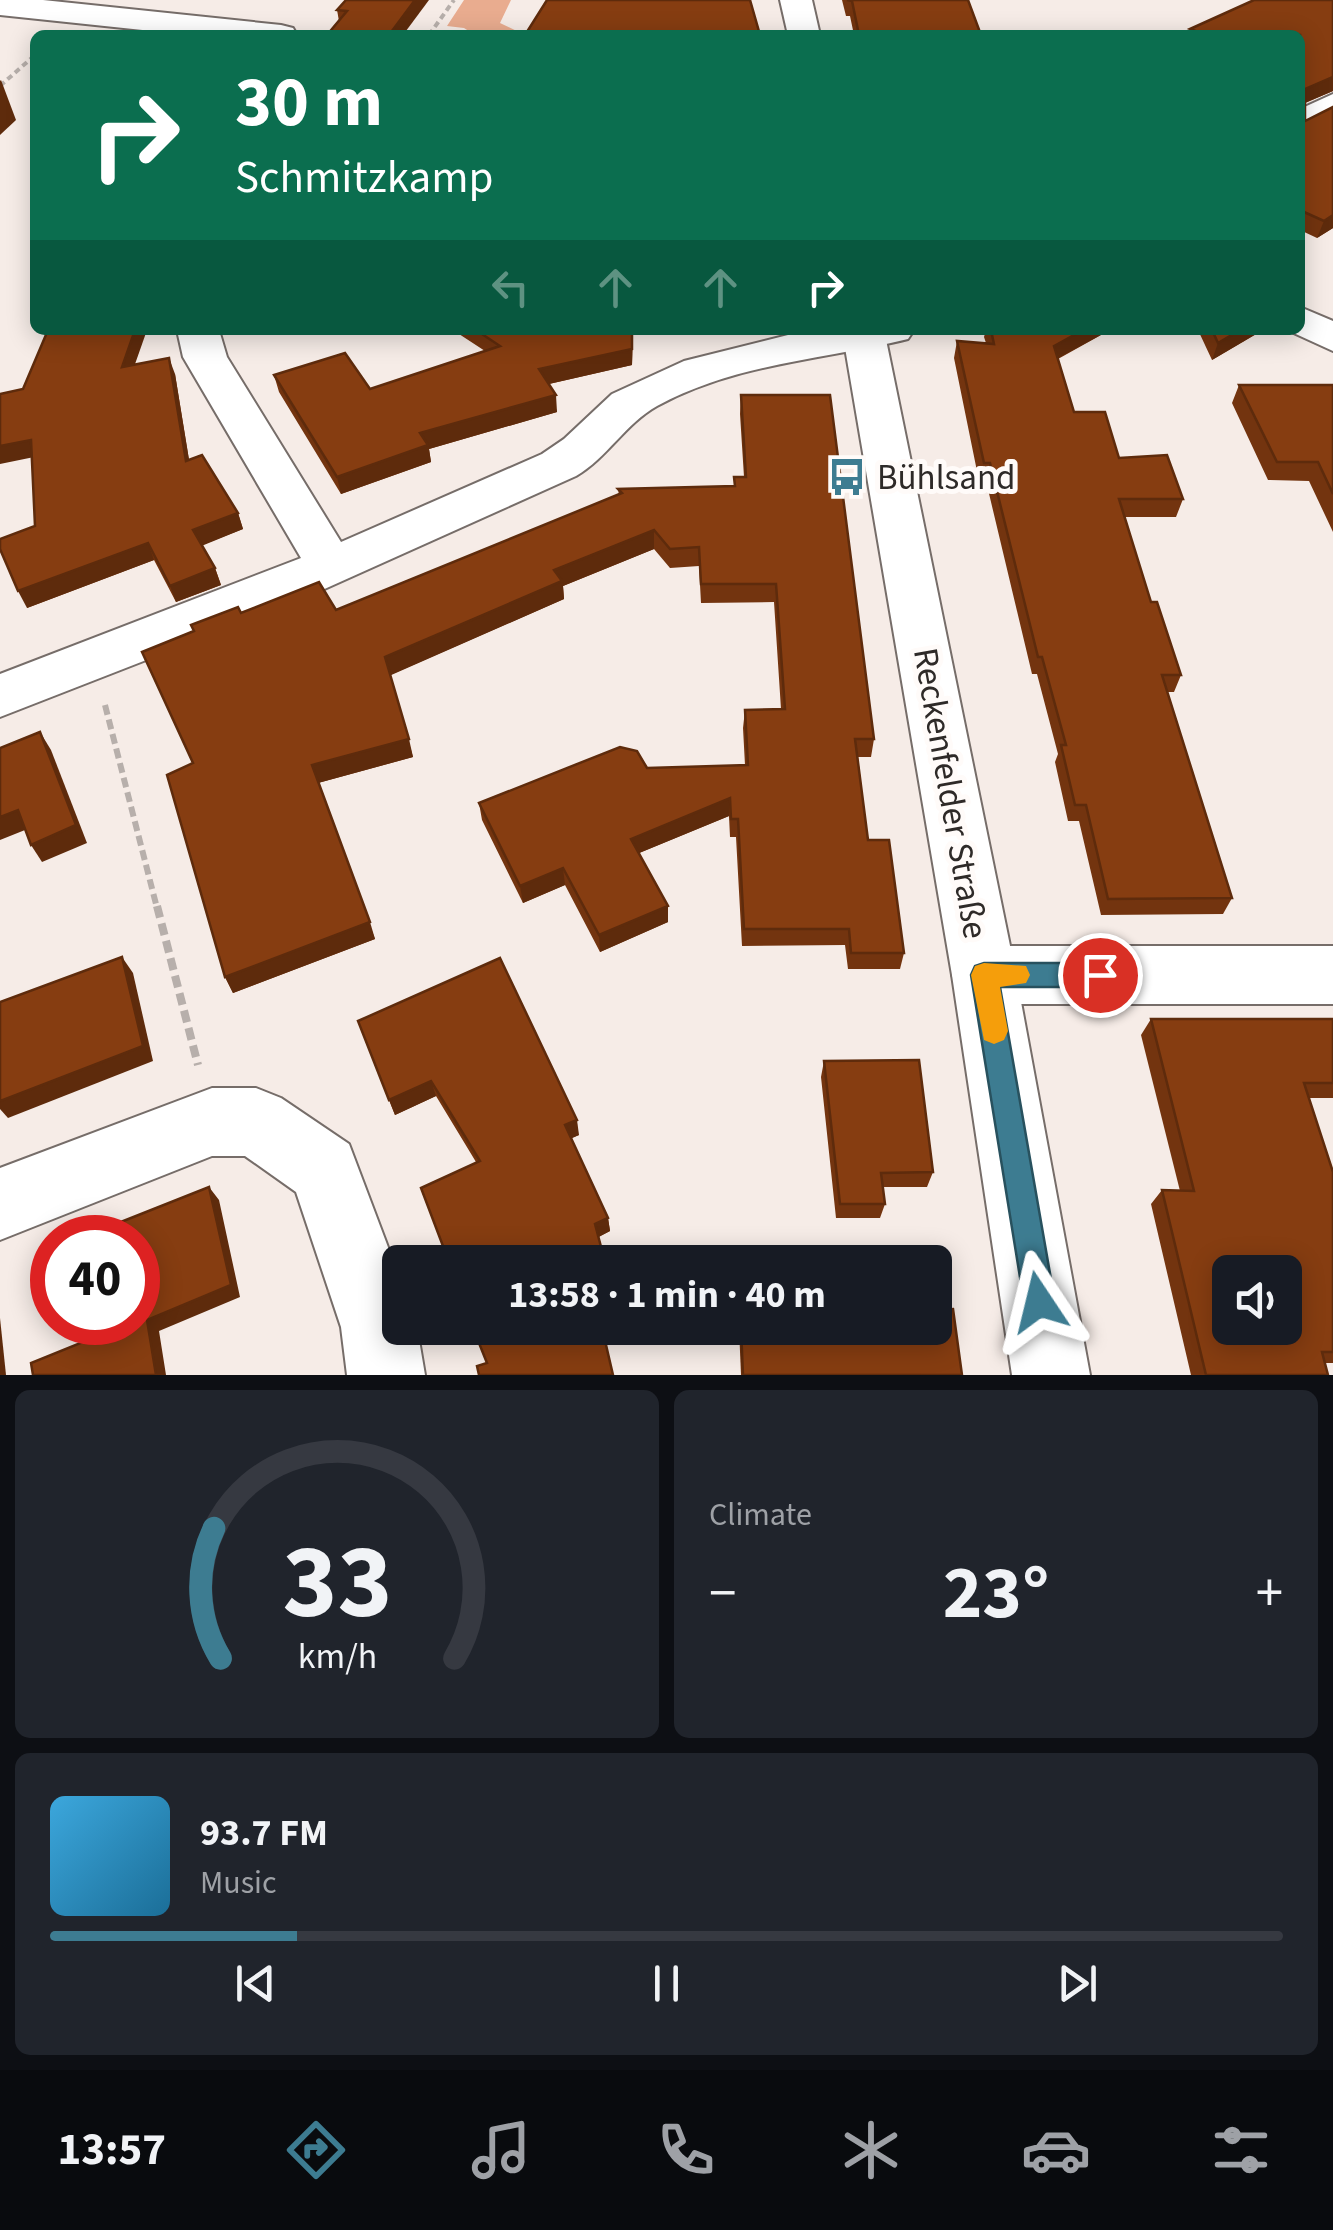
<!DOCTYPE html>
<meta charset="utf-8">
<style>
:root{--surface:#171b24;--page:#20242c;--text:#f1f3f6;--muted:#9ea1a6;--line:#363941;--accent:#3d7c91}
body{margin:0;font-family:"Source Sans 3",sans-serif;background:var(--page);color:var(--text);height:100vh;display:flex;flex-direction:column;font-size:38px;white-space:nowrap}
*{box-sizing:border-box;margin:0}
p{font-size:32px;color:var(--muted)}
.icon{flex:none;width:55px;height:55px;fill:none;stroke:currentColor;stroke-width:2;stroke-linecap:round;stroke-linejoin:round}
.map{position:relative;height:1375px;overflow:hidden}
.details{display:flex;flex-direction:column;gap:15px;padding:15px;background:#0d0f14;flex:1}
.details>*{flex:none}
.top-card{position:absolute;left:30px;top:30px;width:1275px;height:305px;border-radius:15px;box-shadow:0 5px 25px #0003;background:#0b6e4f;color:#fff;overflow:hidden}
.controls{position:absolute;left:1212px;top:1255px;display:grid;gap:20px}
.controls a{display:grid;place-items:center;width:90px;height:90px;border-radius:15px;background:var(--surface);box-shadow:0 5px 25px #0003;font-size:50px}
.speed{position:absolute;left:30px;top:1215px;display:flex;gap:20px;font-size:50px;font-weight:700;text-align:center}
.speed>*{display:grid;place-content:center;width:130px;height:130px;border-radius:50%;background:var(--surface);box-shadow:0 5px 25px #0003;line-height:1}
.speed .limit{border:15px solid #d22;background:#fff;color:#111}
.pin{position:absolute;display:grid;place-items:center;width:85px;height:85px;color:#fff;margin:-42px;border:5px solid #fff;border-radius:50%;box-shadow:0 2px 10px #0007}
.me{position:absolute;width:110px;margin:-55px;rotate:350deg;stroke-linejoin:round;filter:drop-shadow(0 0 8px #0008)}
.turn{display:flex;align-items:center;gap:35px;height:210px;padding:0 40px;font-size:45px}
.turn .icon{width:130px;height:130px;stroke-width:2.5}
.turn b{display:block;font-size:70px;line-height:85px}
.lanes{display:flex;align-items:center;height:95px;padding:0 40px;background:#0003;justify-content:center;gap:50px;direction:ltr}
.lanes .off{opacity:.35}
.big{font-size:75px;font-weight:700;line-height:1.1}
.details .widget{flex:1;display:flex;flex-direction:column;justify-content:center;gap:15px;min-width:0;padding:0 35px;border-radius:15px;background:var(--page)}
.details .dial{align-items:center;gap:0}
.dial svg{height:260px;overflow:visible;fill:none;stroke:var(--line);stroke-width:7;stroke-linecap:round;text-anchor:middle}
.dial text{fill:var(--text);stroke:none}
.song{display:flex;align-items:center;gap:30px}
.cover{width:120px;height:120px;border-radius:15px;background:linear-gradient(135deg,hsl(200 70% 55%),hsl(200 70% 35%))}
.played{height:10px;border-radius:5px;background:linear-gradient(90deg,var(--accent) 20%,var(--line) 20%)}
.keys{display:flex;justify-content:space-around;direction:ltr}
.heat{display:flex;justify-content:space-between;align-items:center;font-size:55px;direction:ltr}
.details .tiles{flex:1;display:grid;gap:15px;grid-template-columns:1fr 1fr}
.widget:last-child{grid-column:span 2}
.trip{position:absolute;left:382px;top:1245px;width:570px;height:100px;border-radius:15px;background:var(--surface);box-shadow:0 5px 25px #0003;font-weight:700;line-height:100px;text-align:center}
.dock{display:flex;height:160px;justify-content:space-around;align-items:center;background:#090b0e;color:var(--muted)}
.dock .icon{width:70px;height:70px}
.dock .current{color:var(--accent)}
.dock b{font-size:45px;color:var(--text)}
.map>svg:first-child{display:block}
.green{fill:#e9ac8f}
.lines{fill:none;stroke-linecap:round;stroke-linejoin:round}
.street-casing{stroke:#766d69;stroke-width:4}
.secondary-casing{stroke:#766d69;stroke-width:4}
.path-far2{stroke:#b7afab;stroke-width:4;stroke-dasharray:6 4;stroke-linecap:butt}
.path-far1{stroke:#b7afab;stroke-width:6;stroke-dasharray:10 5;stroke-linecap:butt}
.path{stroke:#b7afab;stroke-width:8;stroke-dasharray:12 6;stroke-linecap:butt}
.street{fill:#fff;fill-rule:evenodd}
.secondary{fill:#fff;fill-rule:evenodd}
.wall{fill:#73340f}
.shaded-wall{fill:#5e2b0c}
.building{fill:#863d11;stroke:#5e2b0c;stroke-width:2.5;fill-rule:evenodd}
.route{fill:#3d7c91;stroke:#28515e;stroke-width:2.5}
.slow{fill:#f59e0b}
.labels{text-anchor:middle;stroke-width:10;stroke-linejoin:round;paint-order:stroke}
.poi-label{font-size:35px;fill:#2e2a28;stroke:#fffbf9;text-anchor:start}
.street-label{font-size:35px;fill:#2e2a28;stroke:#fffbf9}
</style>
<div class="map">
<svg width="1333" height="1375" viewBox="0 0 1333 1375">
<rect width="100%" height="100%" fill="#f6ece7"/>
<!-- green -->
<polygon class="green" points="464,0 511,0 500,23 525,35 475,35 464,28 447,26"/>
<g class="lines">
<!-- street casing -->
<g class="street-casing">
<g id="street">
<polygon points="0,0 43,0 281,25 293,28 297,35 190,35 0,15"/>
<polygon points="1333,94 1333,119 1300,134 1300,109"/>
<polygon points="1300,307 1333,321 1333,351 1287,330 1300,330"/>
<path d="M177,330H219L227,357L341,542L542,454L564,439L612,394L684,361L808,330H914L908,339C822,360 736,363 657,406C625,424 607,458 576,476L300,600L0,717V674L301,558L183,357Z"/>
<polygon points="984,946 1333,946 1333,1004 984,1004 961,996 952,975 961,954"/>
<polygon points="212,1088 256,1088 281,1098 349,1144 400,1279 400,1328 417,1328 425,1375 347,1375 341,1327 296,1192 245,1156 212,1156 0,1240 0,1168"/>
</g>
</g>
<!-- secondary casing -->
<g class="secondary-casing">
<g id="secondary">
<polygon points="780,0 812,0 820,35 788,35"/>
<polygon points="842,330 884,330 1016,975 1090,1375 1012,1375 952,975"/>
</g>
</g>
<!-- path-far2 -->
<g class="path-far2">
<polyline points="429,35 454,0"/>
<polyline points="0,86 35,55"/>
</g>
<!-- path-far1 -->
<polyline class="path-far1" points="105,705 157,908"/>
<!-- path -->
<polyline class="path" points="157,906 198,1065"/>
<!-- street -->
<use href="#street" class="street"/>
<!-- secondary -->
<use href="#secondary" class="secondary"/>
</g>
<!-- wall -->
<g class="wall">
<polygon points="346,0 403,35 339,21 337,10"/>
<polygon points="842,0 968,0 981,35 854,35 850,16 846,16"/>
<polygon points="1254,0 1333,0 1333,91 1305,103 1305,121 1333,107 1333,228 1317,238 1300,230 1300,35 1188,35 1190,29"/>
<polygon points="458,330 633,330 632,365 549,384 557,412 429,449 431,462 341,494 279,392 274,375 370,389 485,351 459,334"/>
<polygon points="986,330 1110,330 1058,359 1074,412 1119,458 1183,499 1176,517 1125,517 1151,602 1181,675 1174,692 1167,692 1232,898 1223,914 1101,915 1079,821 1068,821 1055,762 1058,754 1037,674 1032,674 986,481 979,481 954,358 957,341 986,343 984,337"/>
<polygon points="1198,330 1263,330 1212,360"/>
<polygon points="135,364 175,374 189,460 238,513 243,529 202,545 215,568 221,585 176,602 154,560 27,608 35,526"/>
<polygon points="1239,385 1333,385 1333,532 1309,481 1268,480 1232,403"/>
<polygon points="741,395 874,739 871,757 858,757 868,840 904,953 900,969 848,969 845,945 742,946 736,837 730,837 729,816 639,853 668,906 668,922 600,952 565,885 523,903 482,820 479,803 647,768 745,765 743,728 745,710 781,709 774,602 701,603 699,566 670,568 654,549 563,586 564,599 390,675 413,757 318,783 375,939 233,993 225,977 193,763 241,613 336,610 619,495 618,489 734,486 744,477 740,414"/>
<polygon points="1151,1019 1333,1019 1333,1098 1309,1098 1333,1172 1333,1363 1325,1363 1328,1375 1191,1375 1151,1204 1162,1190 1180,1191 1141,1035"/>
<polygon points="358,1021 579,1135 571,1138 608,1218 610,1231 598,1237 476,1162 436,1096 395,1115"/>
<polygon points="824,1061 933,1172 927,1187 883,1187 885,1204 880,1218 836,1218 821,1077"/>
<polygon points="739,1328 935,1328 962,1375 741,1375"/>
</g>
<!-- shaded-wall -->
<g class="shaded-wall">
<polygon points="415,0 429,0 403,35 389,35"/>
<polygon points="1333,77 1333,91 1300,105 1305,89"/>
<polygon points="1,80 16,120 0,135 0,81"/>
<polygon points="1333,215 1333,228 1317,238 1324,221"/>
<polygon points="135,330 147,330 128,384 122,367"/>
<polygon points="633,330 632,365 540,386 539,369"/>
<polygon points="1083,330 1110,330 1049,363 1054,346"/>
<polygon points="1240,330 1263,330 1212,360 1218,343"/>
<polygon points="169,358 175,374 192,478 186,461"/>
<polygon points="556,395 557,412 429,449 431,462 341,494 337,477 420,433"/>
<polygon points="31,440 39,456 0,464 0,446"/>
<polygon points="238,513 243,529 199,547 193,530"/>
<polygon points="654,530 654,549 563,586 564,599 389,676 385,657 554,570"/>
<polygon points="148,543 154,560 27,608 18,591"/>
<polygon points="215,568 221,585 176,602 170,586"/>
<polygon points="40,732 51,750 87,843 42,862 31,845"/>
<polygon points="409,739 413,757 318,783 312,765"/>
<polygon points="730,798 729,816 632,856 631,839"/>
<polygon points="18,810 30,828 0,840 0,817"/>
<polygon points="563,868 565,885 523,903 520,886"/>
<polygon points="668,906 668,922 600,952 599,935"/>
<polygon points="370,922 375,939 233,993 225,977"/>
<polygon points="122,957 133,973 153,1061 8,1118 0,1109 0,1101"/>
<polygon points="431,1081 436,1096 395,1115 389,1100"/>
<polygon points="577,1120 579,1135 568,1140 565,1125"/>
<polygon points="209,1187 219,1200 240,1297 159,1331 166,1375 156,1375 147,1320"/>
<polygon points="608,1218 610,1231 597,1238 595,1224"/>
<polygon points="0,1318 6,1375 0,1375"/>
<polygon points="621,1328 622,1338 605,1344 603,1332"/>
</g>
<!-- building -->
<g class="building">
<polygon points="346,0 415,0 389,35 327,35 347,11 337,10"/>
<polygon points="547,0 750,0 760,35 525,35"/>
<polygon points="847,0 968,0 981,35 859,35 852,1"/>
<polygon points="1254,0 1333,0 1333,77 1305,89 1305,121 1333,107 1333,215 1324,221 1304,212 1300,214 1300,35 1192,35 1198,32 1190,29"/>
<polygon points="48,330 135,330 122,367 169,358 186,461 202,455 238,513 193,530 215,568 170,586 148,543 18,591 0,549 0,539 35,526 31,440 0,446 0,394 23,389"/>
<polygon points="476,330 632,330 632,349 539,369 556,395 420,433 428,445 337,477 274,375 345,353 370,389 500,346"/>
<polygon points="991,330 1083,330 1054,346 1074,412 1105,412 1119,458 1167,455 1183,499 1119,499 1151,602 1157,602 1181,675 1162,675 1232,898 1108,899 1086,805 1075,805 1061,745 1066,745 1042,657 1038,657 990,463 984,463 957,341 994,344"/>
<polygon points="1212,330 1240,330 1218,343"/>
<polygon points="1239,385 1333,385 1333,494 1318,462 1277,462"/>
<polygon points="741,395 830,395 874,739 855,739 868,840 889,840 904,953 851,953 849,929 744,929 738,819 731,819 730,798 631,839 668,906 599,935 563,868 520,886 479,803 620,747 637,751 647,768 748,765 745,710 785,709 776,584 701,584 699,547 670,549 654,530 554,570 562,581 385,657 409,739 312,765 370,922 225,977 167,775 193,763 142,652 194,631 191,625 238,607 241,613 319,582 336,610 622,493 618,489 735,486 734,477 746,477"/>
<polygon points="40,732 76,825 31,845 18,810 0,817 0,748"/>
<polygon points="122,957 143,1046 0,1101 0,1002"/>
<polygon points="500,958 577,1120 565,1125 608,1218 595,1224 605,1262 449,1262 421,1188 480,1161 431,1081 389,1100 358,1021"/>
<path d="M1151,1019H1333V1083H1304L1333,1172V1352H1322L1328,1375H1206L1162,1190L1194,1191ZM1230,1272H1285V1328H1230Z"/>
<polygon points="919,1060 933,1172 881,1173 885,1204 840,1204 824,1061"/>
<polygon points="209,1187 231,1285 147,1320 156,1375 33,1375 31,1363 93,1338 92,1322 138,1322 138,1238 83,1237"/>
<polygon points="953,1309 962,1375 743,1375 741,1328 935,1328 935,1310"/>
<polygon points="473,1328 618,1328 603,1332 613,1375 479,1375 477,1366 487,1363"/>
</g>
<!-- route -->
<polygon class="route" points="984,963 1100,963 1110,966 1114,975 1110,983 1100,987 1000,987 1055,1302 1050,1313 1039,1318 1028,1313 1024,1302 971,975 975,966"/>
<!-- slow -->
<polygon class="slow" points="984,963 1026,966 1030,975 1026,983 1000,987 1008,1031 1004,1040 994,1044 984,1040 971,975 975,966"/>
<!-- icons -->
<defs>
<g id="bus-bare" transform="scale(3)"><path d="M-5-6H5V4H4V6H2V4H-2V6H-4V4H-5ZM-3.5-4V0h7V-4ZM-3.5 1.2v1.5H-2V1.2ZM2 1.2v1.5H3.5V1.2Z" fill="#3d7c91" stroke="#fffbf9" stroke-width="2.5" paint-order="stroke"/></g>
</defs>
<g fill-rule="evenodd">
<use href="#bus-bare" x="847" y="477"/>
</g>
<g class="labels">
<!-- poi labels -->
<g class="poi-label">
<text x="877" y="489">Bühlsand</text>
</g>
<!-- street labels -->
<g class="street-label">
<text transform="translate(951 793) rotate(80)" y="12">Reckenfelder Straße</text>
</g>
</g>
</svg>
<div class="controls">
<a><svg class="icon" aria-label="sound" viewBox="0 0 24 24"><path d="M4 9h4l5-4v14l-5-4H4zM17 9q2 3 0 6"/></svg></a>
</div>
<div class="speed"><div class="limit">40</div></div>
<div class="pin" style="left:1100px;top:975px;background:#d93025"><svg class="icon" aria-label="arrive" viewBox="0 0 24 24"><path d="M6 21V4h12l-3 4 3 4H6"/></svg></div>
<svg class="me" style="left:1039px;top:1302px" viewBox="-20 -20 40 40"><path d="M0-17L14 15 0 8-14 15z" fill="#3d7c91" stroke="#fff" stroke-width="4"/></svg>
<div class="trip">13:58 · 1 min · 40 m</div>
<div class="top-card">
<div class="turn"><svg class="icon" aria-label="right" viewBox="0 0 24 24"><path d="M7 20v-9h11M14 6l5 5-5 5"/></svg><div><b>30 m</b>Schmitzkamp</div></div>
<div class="lanes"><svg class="icon off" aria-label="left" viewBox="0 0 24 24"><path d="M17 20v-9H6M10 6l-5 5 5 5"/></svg><svg class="icon off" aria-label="ahead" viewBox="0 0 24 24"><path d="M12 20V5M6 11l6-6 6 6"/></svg><svg class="icon off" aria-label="ahead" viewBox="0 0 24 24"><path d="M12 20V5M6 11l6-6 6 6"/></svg><svg class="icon" aria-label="right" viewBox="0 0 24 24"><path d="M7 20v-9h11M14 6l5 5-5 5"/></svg></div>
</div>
</div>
<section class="details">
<div class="tiles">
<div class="widget dial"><svg viewBox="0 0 100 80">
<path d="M14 69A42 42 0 1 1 86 69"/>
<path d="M14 69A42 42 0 0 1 12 29" stroke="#3d7c91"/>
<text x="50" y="56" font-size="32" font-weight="700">33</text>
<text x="50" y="72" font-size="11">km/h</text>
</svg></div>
<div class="widget"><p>Climate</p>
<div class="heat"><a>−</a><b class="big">23°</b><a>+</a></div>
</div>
<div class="widget">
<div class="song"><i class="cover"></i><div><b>93.7 FM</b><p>Music</p></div></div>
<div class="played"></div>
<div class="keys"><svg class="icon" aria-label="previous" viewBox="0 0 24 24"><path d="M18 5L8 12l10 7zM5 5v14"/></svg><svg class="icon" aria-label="pause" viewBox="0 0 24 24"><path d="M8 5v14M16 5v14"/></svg><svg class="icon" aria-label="next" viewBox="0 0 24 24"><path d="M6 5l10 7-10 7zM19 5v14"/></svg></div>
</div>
</div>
</section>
<nav class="dock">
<b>13:57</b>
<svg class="icon current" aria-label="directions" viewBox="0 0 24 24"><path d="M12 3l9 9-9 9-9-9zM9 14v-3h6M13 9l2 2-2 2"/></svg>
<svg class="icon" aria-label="music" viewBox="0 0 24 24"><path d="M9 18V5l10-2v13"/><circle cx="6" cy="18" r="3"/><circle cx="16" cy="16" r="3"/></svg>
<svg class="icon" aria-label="phone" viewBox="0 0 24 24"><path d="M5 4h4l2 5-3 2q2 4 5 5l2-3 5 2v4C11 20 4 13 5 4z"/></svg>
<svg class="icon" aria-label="climate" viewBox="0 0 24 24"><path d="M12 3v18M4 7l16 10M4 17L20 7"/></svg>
<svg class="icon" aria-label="car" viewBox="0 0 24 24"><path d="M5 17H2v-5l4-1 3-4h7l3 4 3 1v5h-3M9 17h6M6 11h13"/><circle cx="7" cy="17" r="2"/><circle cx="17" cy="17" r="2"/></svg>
<svg class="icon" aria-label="filters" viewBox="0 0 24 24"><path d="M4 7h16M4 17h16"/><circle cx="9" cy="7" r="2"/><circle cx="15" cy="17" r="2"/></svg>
</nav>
